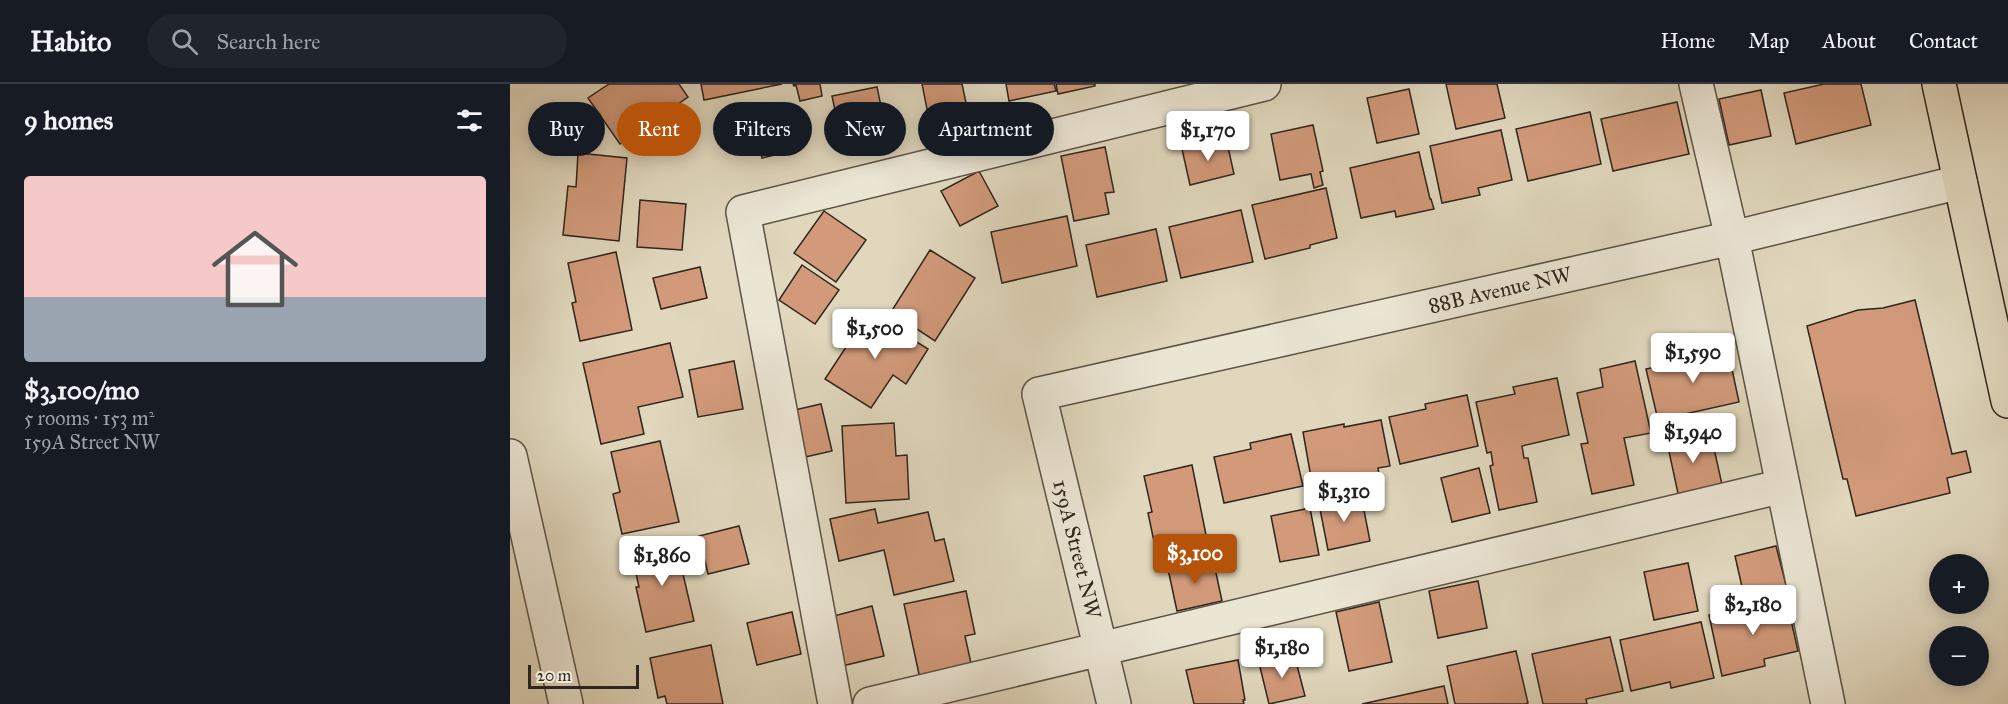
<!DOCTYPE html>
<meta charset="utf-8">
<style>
:root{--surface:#171b24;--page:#20242c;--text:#f1f3f6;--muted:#9ea1a6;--line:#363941;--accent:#b45309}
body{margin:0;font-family:"IM FELL Great Primer",serif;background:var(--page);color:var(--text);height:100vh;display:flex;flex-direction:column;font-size:22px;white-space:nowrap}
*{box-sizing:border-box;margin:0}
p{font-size:20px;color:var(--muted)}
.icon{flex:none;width:33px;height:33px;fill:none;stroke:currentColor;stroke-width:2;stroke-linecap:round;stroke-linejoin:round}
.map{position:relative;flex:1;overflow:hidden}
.drawer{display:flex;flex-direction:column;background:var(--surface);width:510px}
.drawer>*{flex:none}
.hud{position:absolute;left:18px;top:18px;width:570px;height:54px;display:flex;gap:12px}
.buttons{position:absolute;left:1419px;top:470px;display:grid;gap:12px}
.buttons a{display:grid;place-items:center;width:60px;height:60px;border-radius:50%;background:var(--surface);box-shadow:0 3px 15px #0003;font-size:30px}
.scale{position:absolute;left:18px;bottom:15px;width:111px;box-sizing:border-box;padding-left:6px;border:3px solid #2f261d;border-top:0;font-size:16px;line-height:21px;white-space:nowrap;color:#2f261d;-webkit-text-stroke:4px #ebe5d4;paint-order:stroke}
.price{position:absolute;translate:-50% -51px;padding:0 14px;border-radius:6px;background:#fff;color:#222;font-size:20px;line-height:39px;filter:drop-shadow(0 2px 3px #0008)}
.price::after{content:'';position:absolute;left:50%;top:36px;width:18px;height:14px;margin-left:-9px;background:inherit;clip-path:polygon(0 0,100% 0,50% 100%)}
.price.on{background:var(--accent);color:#fff}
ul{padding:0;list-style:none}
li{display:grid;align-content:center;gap:12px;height:318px;padding:0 24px}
li span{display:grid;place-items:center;height:186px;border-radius:6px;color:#555}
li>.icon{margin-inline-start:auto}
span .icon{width:108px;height:108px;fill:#fffc;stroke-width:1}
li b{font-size:26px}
h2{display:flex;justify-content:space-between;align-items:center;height:72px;padding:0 24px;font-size:26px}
.tag{padding:0 21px;border-radius:27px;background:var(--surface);box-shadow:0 3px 15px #0003;font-size:21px;line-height:54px}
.tag.on{background:var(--accent);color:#fff}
header{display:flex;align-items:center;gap:36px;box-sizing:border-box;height:84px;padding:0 30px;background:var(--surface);border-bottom:2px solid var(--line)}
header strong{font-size:28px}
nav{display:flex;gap:33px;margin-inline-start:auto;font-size:21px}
.search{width:420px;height:54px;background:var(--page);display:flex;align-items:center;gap:15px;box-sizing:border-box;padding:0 21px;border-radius:33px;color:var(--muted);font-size:22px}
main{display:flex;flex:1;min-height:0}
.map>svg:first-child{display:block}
</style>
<header>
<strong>Habito</strong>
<div class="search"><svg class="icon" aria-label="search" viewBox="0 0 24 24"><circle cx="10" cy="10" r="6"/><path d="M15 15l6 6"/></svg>Search here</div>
<nav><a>Home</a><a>Map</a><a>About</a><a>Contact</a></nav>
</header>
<main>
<section class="drawer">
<h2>9 homes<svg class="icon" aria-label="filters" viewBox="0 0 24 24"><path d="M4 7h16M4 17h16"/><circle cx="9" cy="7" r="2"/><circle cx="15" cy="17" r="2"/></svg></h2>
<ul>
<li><span style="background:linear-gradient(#f6c9c9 65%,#9aa5b1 0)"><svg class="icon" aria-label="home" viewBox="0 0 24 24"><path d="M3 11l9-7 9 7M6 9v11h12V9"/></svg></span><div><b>$3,100/mo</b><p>5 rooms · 153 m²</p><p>159A Street NW</p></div></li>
</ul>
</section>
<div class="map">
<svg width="1498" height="620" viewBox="0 0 1498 620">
<rect width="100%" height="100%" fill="#e0d7bd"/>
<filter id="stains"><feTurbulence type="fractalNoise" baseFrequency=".00333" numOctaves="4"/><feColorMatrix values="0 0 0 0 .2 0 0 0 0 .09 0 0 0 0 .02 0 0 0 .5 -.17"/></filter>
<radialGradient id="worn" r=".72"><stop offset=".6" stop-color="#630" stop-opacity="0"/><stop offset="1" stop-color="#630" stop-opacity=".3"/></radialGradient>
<!-- building -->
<path fill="#d29a7b" stroke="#2f261d" stroke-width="1.5" d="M 99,0 L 169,0 L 178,13 L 110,60 L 78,14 Z
M 191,0 L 272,0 L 194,16 Z
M 283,0 L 310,0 L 312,12 L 290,17 L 286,1 L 284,2 Z
M 412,0 L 452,0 L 458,28 L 419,35 Z
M 496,0 L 544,0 L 546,7 L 499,17 Z
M 546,0 L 585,0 L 585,2 L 548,10 Z
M 936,0 L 987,0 L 995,34 L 946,45 Z
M 1314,0 L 1351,0 L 1361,41 L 1286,60 L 1274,9 Z
M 367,3 L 376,46 L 331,55 L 322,12 Z
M 899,5 L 909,50 L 867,59 L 857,14 Z
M 1251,6 L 1261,52 L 1219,61 L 1209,15 Z
M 1167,18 L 1179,70 L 1103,87 L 1091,35 Z
M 281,23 L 291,65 L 252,74 L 243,32 Z
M 1080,28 L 1091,80 L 1018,97 L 1006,45 Z
M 803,41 L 813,87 L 810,88 L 813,101 L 804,104 L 801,90 L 770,96 L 761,50 Z
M 991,46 L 1002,96 L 968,104 L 970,111 L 932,119 L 920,62 Z
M 716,54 L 724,90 L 680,101 L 672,65 Z
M 595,63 L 604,108 L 595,109 L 599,130 L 564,137 L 551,72 Z
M 909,68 L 920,115 L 921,115 L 924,125 L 886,133 L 885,127 L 851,134 L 840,84 Z
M 68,69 L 117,74 L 109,157 L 53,151 L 58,102 L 66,103 Z
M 469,87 L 488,122 L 450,142 L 431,107 Z
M 816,104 L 827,154 L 800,161 L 800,164 L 755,175 L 742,121 Z
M 130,116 L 176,120 L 172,166 L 127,163 Z
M 731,126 L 743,178 L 671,194 L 659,143 Z
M 314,127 L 356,156 L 326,198 L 284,169 Z
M 557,132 L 567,182 L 492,199 L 481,148 Z
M 646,145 L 657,197 L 587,213 L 576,161 Z
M 420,166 L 465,194 L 425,257 L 381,228 Z
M 106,168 L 122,246 L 70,257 L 62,219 L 66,218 L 58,179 Z
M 292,181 L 329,206 L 305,240 L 269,216 Z
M 190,183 L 197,214 L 151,225 L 143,194 Z
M 1405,216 L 1442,370 L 1456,367 L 1461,388 L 1437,394 L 1440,409 L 1346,432 L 1337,395 L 1333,395 L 1297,242 L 1348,226 L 1373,224 Z
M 359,228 L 418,265 L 396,300 L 383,291 L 361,324 L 315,295 Z
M 160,259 L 173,313 L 128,323 L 134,350 L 91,360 L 73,279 Z
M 1217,262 L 1229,318 L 1148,336 L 1136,285 L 1174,277 L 1173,271 Z
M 224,277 L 233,325 L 188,333 L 179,286 Z
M 1125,277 L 1141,349 L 1114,354 L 1124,401 L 1082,410 L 1071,360 L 1078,359 L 1067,309 L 1093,303 L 1090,285 Z
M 1047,294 L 1059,351 L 1012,362 L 1014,374 L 1018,374 L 1027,418 L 989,426 L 980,382 L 983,381 L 981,368 L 977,369 L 966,318 L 1005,310 L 1003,303 Z
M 957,311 L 968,362 L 890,380 L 879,333 L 916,325 L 915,320 Z
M 311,320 L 322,367 L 282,376 L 280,327 Z
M 871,336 L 880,382 L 868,384 L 871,404 L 836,411 L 833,393 L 802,399 L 793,348 L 834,340 L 834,343 Z
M 384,339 L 386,372 L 397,371 L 399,415 L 336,419 L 332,342 Z
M 1182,343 L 1187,364 L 1203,360 L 1213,405 L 1169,414 L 1155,349 Z
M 781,350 L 793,402 L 714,419 L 704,373 L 741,365 L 740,359 Z
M 150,357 L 169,438 L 112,450 L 103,410 L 110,408 L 101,368 Z
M 682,381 L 698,461 L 647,472 L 638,429 L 642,428 L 634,392 Z
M 969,384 L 980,429 L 942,438 L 931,394 Z
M 851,411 L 860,457 L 818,466 L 809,420 Z
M 800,424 L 809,471 L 770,478 L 761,432 Z
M 365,425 L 368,439 L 418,428 L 425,457 L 434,455 L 444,497 L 384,511 L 374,466 L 329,477 L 320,435 Z
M 229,442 L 239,480 L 198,490 L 189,452 Z
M 165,456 L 184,537 L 136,548 L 126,503 L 129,503 L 121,466 Z
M 1266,462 L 1277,505 L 1235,516 L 1225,472 Z
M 703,475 L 712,517 L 667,527 L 658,485 Z
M 1178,479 L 1188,527 L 1144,536 L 1134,488 Z
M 968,497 L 977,544 L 928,554 L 919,507 Z
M 456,507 L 465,550 L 455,552 L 462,584 L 410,595 L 394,520 Z
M 1276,514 L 1288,567 L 1254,575 L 1255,582 L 1212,592 L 1199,531 Z
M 869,518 L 882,578 L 839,587 L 826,528 Z
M 362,522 L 374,572 L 332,582 L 320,533 Z
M 282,528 L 291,570 L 247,581 L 237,539 Z
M 1191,538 L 1204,594 L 1161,604 L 1160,598 L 1121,607 L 1110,556 Z
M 1100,553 L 1113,607 L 1076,615 L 1077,620 L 1033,620 L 1022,570 Z
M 201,561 L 213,620 L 157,620 L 155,612 L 148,614 L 140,574 Z
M 1006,567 L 1018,619 L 1015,620 L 945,620 L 937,582 Z
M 784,570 L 795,612 L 759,620 L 749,579 Z
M 728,576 L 735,616 L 733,616 L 734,620 L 684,620 L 676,586 Z
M 934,602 L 938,620 L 852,620 Z"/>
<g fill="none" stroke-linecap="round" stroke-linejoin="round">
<!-- minor casing -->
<g stroke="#5b5245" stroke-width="36">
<path id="minor" d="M 1186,0 L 1222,154 L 1318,620
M 0,372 L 56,620
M 325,620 L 233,128 L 754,0
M 360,620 L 1273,402
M 604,620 L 529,310 L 1222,154 L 1450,98"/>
</g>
<!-- major casing -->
<g stroke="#2f261d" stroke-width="36">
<path id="major" d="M 1429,0 L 1498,317"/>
</g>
<!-- minor -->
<use href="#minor" stroke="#ebe5d4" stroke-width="33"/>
<!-- major -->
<use href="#major" stroke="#e0d7bd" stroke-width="33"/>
</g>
<g text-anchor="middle" stroke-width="6" stroke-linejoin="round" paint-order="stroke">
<!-- street labels -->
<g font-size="21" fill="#2f261d" stroke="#ebe5d4">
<text transform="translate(990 206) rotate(-13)" y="7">88B Avenue NW</text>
<text transform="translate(567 465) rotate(76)" y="7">159A Street NW</text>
</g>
</g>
<rect width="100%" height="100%" filter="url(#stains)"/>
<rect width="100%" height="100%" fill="url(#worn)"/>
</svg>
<div class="buttons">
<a>+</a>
<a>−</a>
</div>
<div class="scale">20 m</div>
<b class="price" style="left:698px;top:78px">$1,170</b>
<b class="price" style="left:365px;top:276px">$1,500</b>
<b class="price" style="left:1183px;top:300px">$1,590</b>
<b class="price" style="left:1183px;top:380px">$1,940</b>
<b class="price" style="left:834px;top:439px">$1,310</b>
<b class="price on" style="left:685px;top:501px">$3,100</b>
<b class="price" style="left:152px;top:503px">$1,860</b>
<b class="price" style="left:1243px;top:552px">$2,180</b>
<b class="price" style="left:772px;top:595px">$1,180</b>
<div class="hud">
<a class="tag">Buy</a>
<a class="tag on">Rent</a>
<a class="tag">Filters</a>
<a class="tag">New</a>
<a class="tag">Apartment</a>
</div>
</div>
</main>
